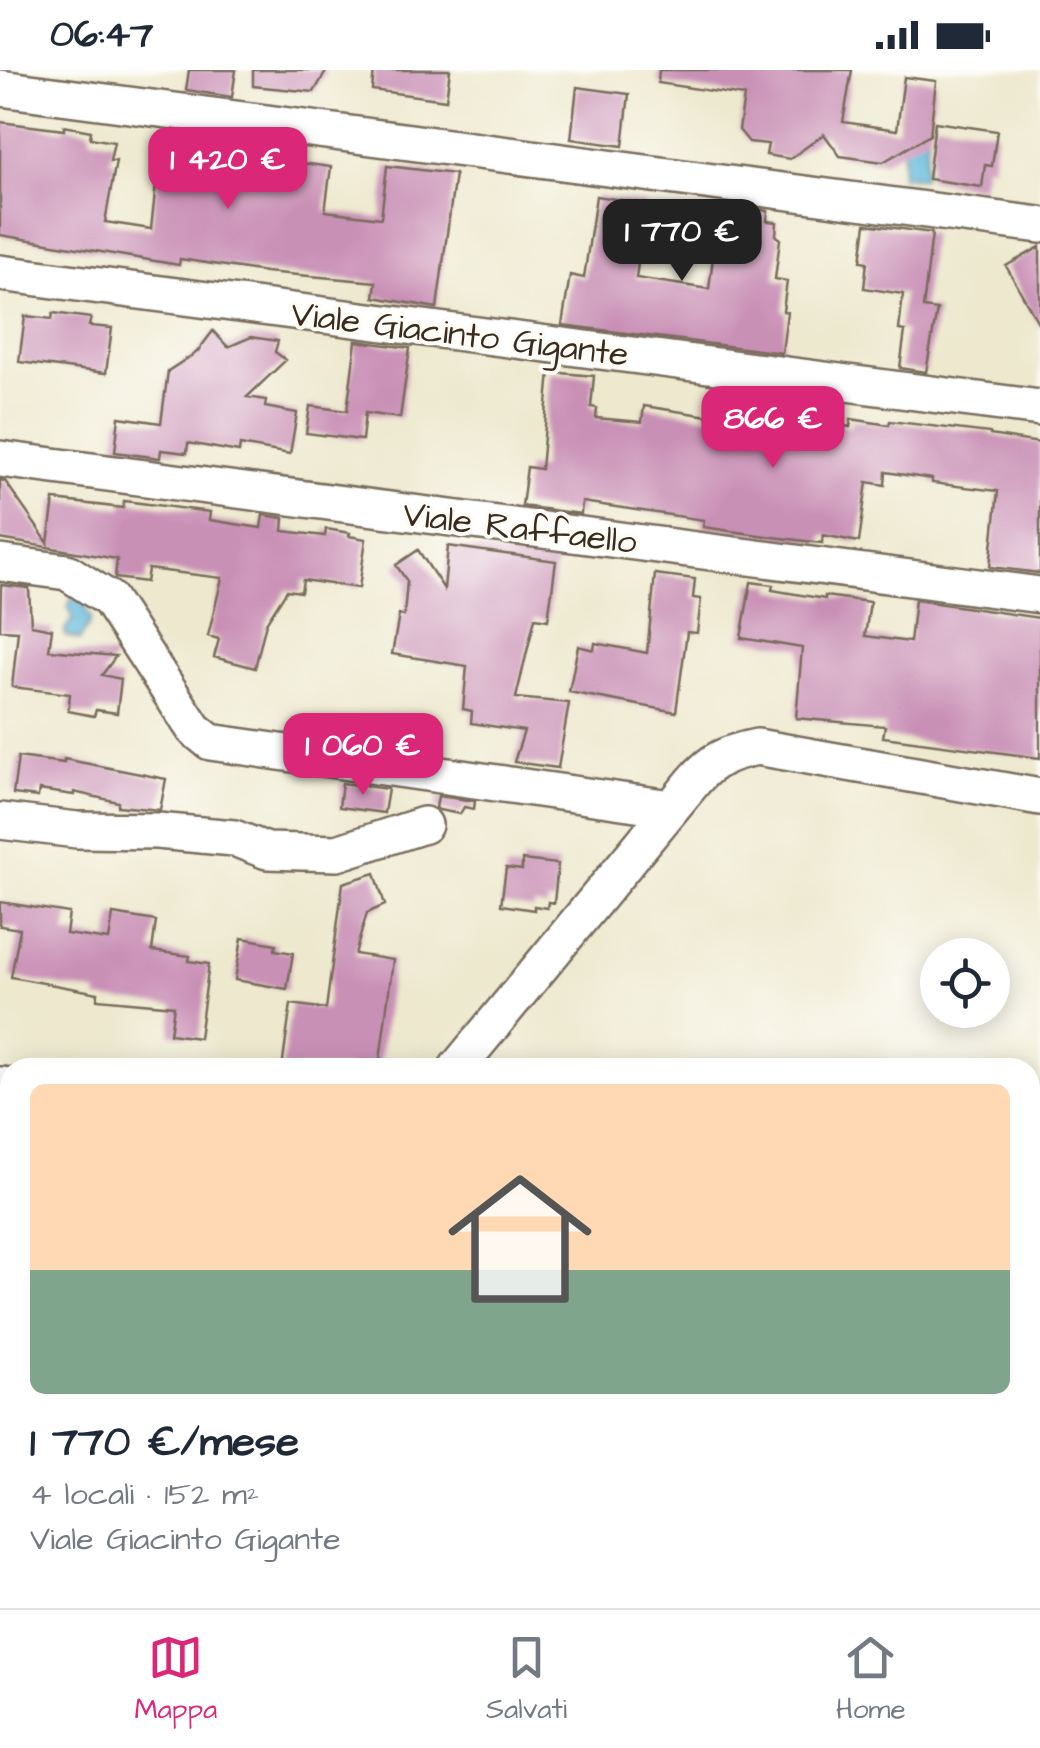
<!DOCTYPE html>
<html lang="it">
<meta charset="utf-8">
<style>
:root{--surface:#fff;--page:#f6f6f7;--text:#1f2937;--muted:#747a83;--line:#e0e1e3;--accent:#db2777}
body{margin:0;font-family:"Architects Daughter",sans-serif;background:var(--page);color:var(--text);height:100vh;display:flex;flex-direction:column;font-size:38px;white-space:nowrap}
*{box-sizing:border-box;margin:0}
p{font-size:32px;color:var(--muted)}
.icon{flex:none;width:55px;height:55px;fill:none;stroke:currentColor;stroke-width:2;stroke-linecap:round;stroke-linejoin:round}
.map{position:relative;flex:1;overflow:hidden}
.details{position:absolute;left:0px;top:988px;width:1040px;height:552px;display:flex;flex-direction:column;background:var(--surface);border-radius:30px 30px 0 0;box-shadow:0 5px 25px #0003}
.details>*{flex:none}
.tools{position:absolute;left:920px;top:868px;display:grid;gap:20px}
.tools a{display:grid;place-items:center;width:90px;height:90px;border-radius:50%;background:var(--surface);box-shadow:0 5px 25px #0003;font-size:50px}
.price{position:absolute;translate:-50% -85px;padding:0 22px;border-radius:20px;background:var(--accent);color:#fff;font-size:32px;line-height:65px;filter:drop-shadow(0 2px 5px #0008)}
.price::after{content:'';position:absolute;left:50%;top:60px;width:30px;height:22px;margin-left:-15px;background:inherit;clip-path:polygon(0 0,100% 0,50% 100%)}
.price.active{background:#222;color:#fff}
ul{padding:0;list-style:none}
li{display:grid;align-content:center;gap:20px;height:530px;padding:0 30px}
li span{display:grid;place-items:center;height:310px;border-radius:15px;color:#555}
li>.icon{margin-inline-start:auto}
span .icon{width:180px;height:180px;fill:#fffc;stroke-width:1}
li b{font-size:42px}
.status{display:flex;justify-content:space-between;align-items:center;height:70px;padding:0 50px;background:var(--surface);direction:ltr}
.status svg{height:28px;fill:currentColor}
.tabs{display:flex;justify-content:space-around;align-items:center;height:140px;border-top:2px solid var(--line);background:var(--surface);font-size:28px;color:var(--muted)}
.tabs a{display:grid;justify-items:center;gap:5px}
.tabs .active{color:var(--accent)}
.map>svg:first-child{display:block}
</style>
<div class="status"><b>06:47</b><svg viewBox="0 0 49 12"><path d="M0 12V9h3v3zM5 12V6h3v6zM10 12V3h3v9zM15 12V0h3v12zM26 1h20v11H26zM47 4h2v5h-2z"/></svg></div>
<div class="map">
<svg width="1040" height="1538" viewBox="0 0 1040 1538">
<rect width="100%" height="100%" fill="#fdfcf7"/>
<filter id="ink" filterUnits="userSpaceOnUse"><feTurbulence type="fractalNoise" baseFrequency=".01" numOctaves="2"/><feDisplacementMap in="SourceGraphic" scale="20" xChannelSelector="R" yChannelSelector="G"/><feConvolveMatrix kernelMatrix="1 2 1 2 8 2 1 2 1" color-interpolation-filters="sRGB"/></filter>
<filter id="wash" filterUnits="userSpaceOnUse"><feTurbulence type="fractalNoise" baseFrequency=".0048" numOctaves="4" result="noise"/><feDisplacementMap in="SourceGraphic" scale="40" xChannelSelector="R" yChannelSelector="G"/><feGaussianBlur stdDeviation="2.25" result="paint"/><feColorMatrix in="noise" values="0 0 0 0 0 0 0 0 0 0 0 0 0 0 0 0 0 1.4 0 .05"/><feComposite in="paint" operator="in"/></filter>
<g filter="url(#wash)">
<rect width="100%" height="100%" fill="#ede8ce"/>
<!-- forest -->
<path fill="#66ac72" stroke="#506b48" stroke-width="2.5" d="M 0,1441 L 10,1443 L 10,1504 L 0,1517 Z"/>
<!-- water -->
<path fill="#5cb6da" stroke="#4c707c" stroke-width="2.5" d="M 905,63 L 928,66 L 923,108 L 901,106 Z
M 72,528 L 83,529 L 87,533 L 86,542 L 90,546 L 90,553 L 80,570 L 66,566 L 65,560 L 73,549 L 68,537 Z"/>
<g id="blocks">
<!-- building -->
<path fill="#c990b6" d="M 189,0 L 236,0 L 232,27 L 186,20 Z
M 253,0 L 327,0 L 314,22 L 253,16 Z
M 374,0 L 450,0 L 446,30 L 372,20 Z
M 659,0 L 852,0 L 843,52 L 897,60 L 904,7 L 936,11 L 930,65 L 883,92 L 840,86 L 824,64 L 790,89 L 766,85 L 768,74 L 749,72 L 739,60 L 744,26 L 658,13 Z
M 577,17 L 629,24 L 623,76 L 571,69 Z
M 0,52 L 64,60 L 64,56 L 91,61 L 90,68 L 114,72 L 110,91 L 116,91 L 105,152 L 151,159 L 158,96 L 169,98 L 173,66 L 230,72 L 228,83 L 331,97 L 325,141 L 381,148 L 387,96 L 455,104 L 437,238 L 374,227 L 376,212 L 265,202 L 180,189 L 179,195 L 0,165 Z
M 935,52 L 997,61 L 992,96 L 985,95 L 982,117 L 928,109 Z
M 596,126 L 646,134 L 636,208 L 709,219 L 719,140 L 740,143 L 741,137 L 768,141 L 767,151 L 777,152 L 776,165 L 780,169 L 775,209 L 787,211 L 783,241 L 787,242 L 782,283 L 562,255 L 570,205 L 584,208 Z
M 866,154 L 932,163 L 923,238 L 937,240 L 926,302 L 900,298 L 905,261 L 899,260 L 903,224 L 864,218 L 867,192 L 861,191 Z
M 1040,177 L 1040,256 L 1006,196 Z
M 53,243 L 91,248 L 89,256 L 112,258 L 106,303 L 19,292 L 25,246 L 52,249 Z
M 213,261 L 228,277 L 251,267 L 278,271 L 275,282 L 286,290 L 247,327 L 266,330 L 265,337 L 297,343 L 290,384 L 240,375 L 239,382 L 188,373 L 187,383 L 161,380 L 160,388 L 115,382 L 119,347 L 161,353 L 168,301 L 197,282 Z
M 356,271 L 410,278 L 400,348 L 365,343 L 362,370 L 306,363 L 310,336 L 347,341 Z
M 550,302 L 594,306 L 591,337 L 597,338 L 596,348 L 642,352 L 644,336 L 784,358 L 786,345 L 850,357 L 851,349 L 889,355 L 890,351 L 990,363 L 990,365 L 1040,373 L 1040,503 L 990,497 L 998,421 L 932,413 L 932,409 L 886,402 L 885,415 L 867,412 L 859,472 L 823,465 L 822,473 L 773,467 L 703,457 L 704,450 L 582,432 L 581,444 L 522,436 L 527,397 L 541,399 Z
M 0,410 L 5,411 L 48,473 L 54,430 L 123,438 L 124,431 L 164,436 L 210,442 L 209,450 L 261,458 L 263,445 L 284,448 L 283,461 L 325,466 L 326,459 L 350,463 L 349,466 L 366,469 L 359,518 L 303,510 L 301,522 L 287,520 L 266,553 L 255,598 L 214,587 L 219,569 L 208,566 L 222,508 L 148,499 L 146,512 L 115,508 L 117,489 L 0,469 Z
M 448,476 L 556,491 L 548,550 L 535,548 L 516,628 L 569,633 L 558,698 L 514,692 L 524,661 L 471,653 L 472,641 L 463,639 L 467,596 L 392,584 L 399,545 L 404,546 L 407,511 L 396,495 L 418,480 L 444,519 Z
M 655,504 L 695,509 L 693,528 L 701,529 L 697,563 L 687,562 L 676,642 L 569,622 L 578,576 L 594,580 L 595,573 L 647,583 Z
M 751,512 L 773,515 L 772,520 L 825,529 L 825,526 L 870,532 L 865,566 L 910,572 L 915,530 L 1040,548 L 1040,688 L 883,667 L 885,656 L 796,648 L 802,578 L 741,568 Z
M 1,515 L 29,518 L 31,555 L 52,559 L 49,580 L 116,586 L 102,605 L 121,609 L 117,643 L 96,640 L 94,646 L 68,641 L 70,624 L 12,617 L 18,561 L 0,560 Z
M 18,687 L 64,693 L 64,689 L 166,709 L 160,740 L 118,736 L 118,732 L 74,722 L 74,725 L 39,720 L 38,727 L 13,724 Z
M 342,713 L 388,719 L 384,743 L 339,737 Z
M 438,726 L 475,731 L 474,739 L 464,737 L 460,744 L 439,740 L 436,738 Z
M 522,790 L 558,794 L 554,833 L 548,832 L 547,838 L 534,836 L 534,840 L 501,835 L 506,798 L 522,800 Z
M 375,803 L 385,835 L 367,843 L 355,884 L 393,890 L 379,998 L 282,998 L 291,934 L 326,939 L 343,813 Z
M 0,832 L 69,843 L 66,864 L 109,870 L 113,844 L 156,851 L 152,881 L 190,886 L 189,891 L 209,894 L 199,968 L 170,964 L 174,936 L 97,929 L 98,923 L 11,907 L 20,859 L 0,856 Z
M 242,868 L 276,874 L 275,880 L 293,883 L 287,919 L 235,910 Z"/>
</g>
</g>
<g filter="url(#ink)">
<use href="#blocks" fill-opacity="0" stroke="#796c5c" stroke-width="2.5"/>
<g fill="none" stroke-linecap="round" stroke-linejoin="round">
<!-- minor casing -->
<g stroke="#796c5c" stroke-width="40">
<path id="minor" d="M 0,18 L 1040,155
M 0,203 L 1040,338
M 0,389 L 1040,525
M 0,493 L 67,502 L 109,529 L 194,659 L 210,672 L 671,738
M 0,751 L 77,760 L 157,761 L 234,768 L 267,781 L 337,783 L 424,755
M 457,998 L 693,712 C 712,689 728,683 757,677 L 1040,727
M 0,1015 L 10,1016
M 0,1426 L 10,1428
M 734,1530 L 752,1538
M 14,1538 L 20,1530"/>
</g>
<!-- minor -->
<use href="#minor" stroke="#fff" stroke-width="35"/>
</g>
</g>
<g text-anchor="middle" stroke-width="8" stroke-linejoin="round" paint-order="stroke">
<!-- street labels -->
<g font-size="35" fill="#3b2a1e" stroke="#fdfcf7">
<text transform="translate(460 263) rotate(7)" y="12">Viale Giacinto Gigante</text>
<text transform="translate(520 457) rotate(7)" y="12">Viale Raffaello</text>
</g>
</g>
</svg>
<div class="tools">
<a><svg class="icon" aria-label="locate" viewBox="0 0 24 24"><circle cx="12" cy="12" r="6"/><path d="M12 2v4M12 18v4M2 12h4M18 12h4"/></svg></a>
</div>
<b class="price" style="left:228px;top:142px">1 420 €</b>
<b class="price active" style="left:682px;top:214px">1 770 €</b>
<b class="price" style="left:773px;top:401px">866 €</b>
<b class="price" style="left:363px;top:728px">1 060 €</b>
<section class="details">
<ul>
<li><span style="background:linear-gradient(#ffd9b3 60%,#7fa58c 0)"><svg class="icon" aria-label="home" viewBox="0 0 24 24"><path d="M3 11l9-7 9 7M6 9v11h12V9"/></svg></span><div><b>1 770 €/mese</b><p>4 locali · 152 m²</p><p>Viale Giacinto Gigante</p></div></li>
</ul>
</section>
</div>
<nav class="tabs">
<a class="active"><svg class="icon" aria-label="map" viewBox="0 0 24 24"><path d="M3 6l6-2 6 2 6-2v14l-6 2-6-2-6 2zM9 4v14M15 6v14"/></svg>Mappa</a>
<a><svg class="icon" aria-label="saved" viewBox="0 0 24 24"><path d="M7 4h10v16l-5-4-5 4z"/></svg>Salvati</a>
<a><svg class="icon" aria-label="home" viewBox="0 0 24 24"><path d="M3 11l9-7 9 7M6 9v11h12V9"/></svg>Home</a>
</nav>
